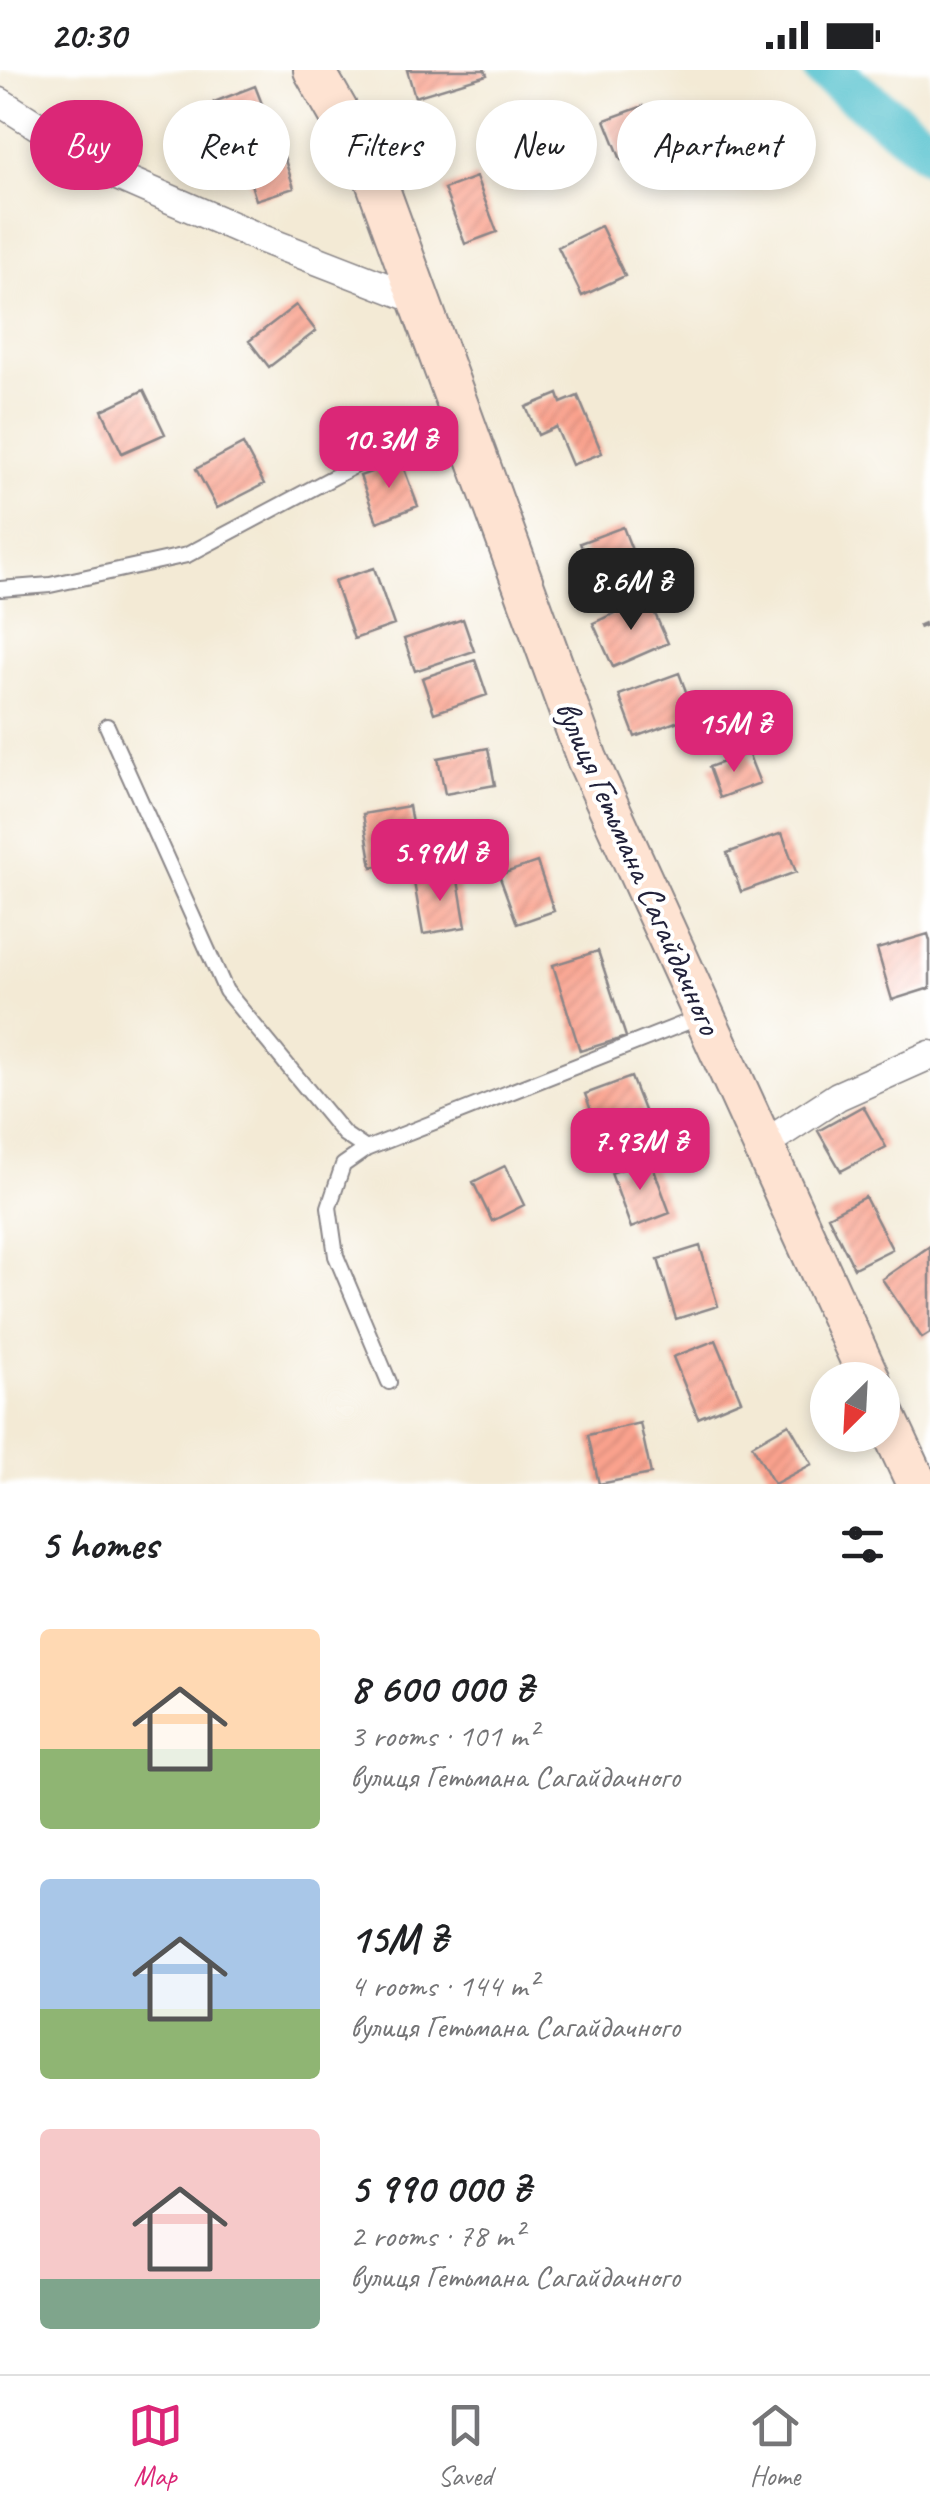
<!DOCTYPE html>
<meta charset="utf-8">
<style>
:root{--surface:#fff;--page:#f6f6f6;--text:#202124;--muted:#757577;--line:#e0e0e0;--accent:#db2777}
body{margin:0;font-family:Caveat,sans-serif;background:var(--page);color:var(--text);height:100vh;display:flex;flex-direction:column;font-size:38px;white-space:nowrap}
*{box-sizing:border-box;margin:0}
p{font-size:32px;color:var(--muted)}
.icon{flex:none;width:55px;height:55px;fill:none;stroke:currentColor;stroke-width:2;stroke-linecap:round;stroke-linejoin:round}
.map{position:relative;height:1414px;overflow:hidden}
.panel{display:flex;flex-direction:column;background:var(--surface);flex:1}
.panel>*{flex:none}
.guide{position:absolute;left:30px;top:30px;width:870px;height:90px;display:flex;gap:20px}
.needle{width:65px;rotate:204deg}
.buttons{position:absolute;left:810px;top:1292px;display:grid;gap:20px}
.buttons a{display:grid;place-items:center;width:90px;height:90px;border-radius:50%;background:var(--surface);box-shadow:0 5px 15px #0003;font-size:50px}
.price{position:absolute;translate:-50% -85px;padding:0 22px;border-radius:20px;background:var(--accent);color:#fff;font-size:32px;line-height:65px;filter:drop-shadow(0 2px 5px #0008)}
.price::after{content:'';position:absolute;left:50%;top:60px;width:30px;height:22px;margin-left:-15px;background:inherit;clip-path:polygon(0 0,100% 0,50% 100%)}
.price.selected{background:#222;color:#fff}
ul{padding:0;list-style:none}
li{display:flex;align-items:center;gap:30px;height:250px;padding:0 40px}
li span{display:grid;place-items:center;flex:none;width:280px;height:200px;border-radius:10px;color:#555}
li>.icon{margin-inline-start:auto}
span .icon{width:120px;height:120px;fill:#fffc;stroke-width:1}
li b{font-size:42px}
h2{display:flex;justify-content:space-between;align-items:center;height:120px;padding:0 40px;font-size:42px}
.chip{padding:0 35px;border-radius:45px;background:var(--surface);box-shadow:0 5px 15px #0003;font-size:35px;line-height:90px}
.chip.selected{background:var(--accent);color:#fff}
.status{display:flex;justify-content:space-between;align-items:center;height:70px;padding:0 50px;background:var(--surface);direction:ltr}
.status svg{height:28px;fill:currentColor}
.tab-bar{display:flex;justify-content:space-around;align-items:center;height:140px;border-top:2px solid var(--line);background:var(--surface);font-size:28px;color:var(--muted)}
.tab-bar a{display:grid;justify-items:center;gap:5px}
.tab-bar .selected{color:var(--accent)}
.map>svg:first-child{display:block}
</style>
<div class="status"><b>20:30</b><svg viewBox="0 0 49 12"><path d="M0 12V9h3v3zM5 12V6h3v6zM10 12V3h3v9zM15 12V0h3v12zM26 1h20v11H26zM47 4h2v5h-2z"/></svg></div>
<div class="map">
<svg width="930" height="1414" viewBox="0 0 930 1414">
<defs>
<pattern id="building-hatch" width="6" height="6" patternUnits="userSpaceOnUse" patternTransform="scale(2.5)"><rect width="6" height="6" fill="#faa28d"/><path d="M-1 1l2-2M0 6l6-6M5 7l2-2" fill="none" stroke="#d68b7b"/></pattern>
</defs>
<rect width="100%" height="100%" fill="#fff"/>
<filter id="ink" filterUnits="userSpaceOnUse"><feTurbulence type="fractalNoise" baseFrequency=".01" numOctaves="2"/><feDisplacementMap in="SourceGraphic" scale="20" xChannelSelector="R" yChannelSelector="G"/><feConvolveMatrix kernelMatrix="1 2 1 2 8 2 1 2 1" color-interpolation-filters="sRGB"/></filter>
<filter id="wash" filterUnits="userSpaceOnUse"><feTurbulence type="fractalNoise" baseFrequency=".0048" numOctaves="4" result="noise"/><feDisplacementMap in="SourceGraphic" scale="40" xChannelSelector="R" yChannelSelector="G"/><feGaussianBlur stdDeviation="2.25" result="paint"/><feColorMatrix in="noise" values="0 0 0 0 0 0 0 0 0 0 0 0 0 0 0 0 0 1.4 0 .05"/><feComposite in="paint" operator="in"/></filter>
<g filter="url(#wash)">
<rect width="100%" height="100%" fill="#f3ead5"/>
<g fill="none" stroke-linecap="round" stroke-linejoin="round">
<!-- river -->
<path stroke="#56c2cf" stroke-width="45" d="M 826,0 L 930,81"/>
</g>
<g id="blocks">
<!-- building -->
<path fill="url(#building-hatch)" d="M 407,0 L 485,0 L 487,5 L 415,27 Z
M 255,16 L 271,57 L 230,73 L 214,32 Z
M 643,36 L 659,75 L 621,90 L 605,50 Z
M 280,74 L 294,118 L 256,130 L 242,86 Z
M 476,107 L 497,162 L 465,174 L 444,119 Z
M 601,156 L 625,206 L 582,226 L 558,177 Z
M 296,235 L 316,261 L 269,297 L 249,271 Z
M 144,320 L 165,364 L 122,383 L 102,340 Z
M 558,324 L 561,333 L 578,326 L 602,383 L 572,395 L 556,357 L 538,365 L 526,337 Z
M 243,374 L 264,414 L 217,438 L 196,399 Z
M 401,391 L 418,436 L 377,452 L 360,406 Z
M 623,457 L 637,493 L 594,509 L 580,473 Z
M 374,498 L 394,555 L 354,569 L 334,511 Z
M 648,528 L 668,573 L 613,597 L 593,553 Z
M 463,549 L 474,581 L 415,601 L 404,569 Z
M 475,590 L 487,625 L 434,643 L 422,608 Z
M 679,603 L 695,645 L 635,667 L 619,625 Z
M 488,678 L 495,715 L 445,724 L 438,688 Z
M 748,683 L 760,713 L 720,728 L 709,697 Z
M 409,736 L 418,789 L 372,797 L 363,744 Z
M 782,763 L 796,802 L 741,822 L 727,783 Z
M 537,792 L 554,841 L 517,854 L 499,805 Z
M 457,804 L 466,857 L 423,864 L 414,812 Z
M 928,864 L 930,871 L 930,918 L 892,930 L 877,879 Z
M 598,881 L 626,967 L 580,981 L 553,895 Z
M 631,1007 L 645,1043 L 598,1060 L 585,1024 Z
M 863,1036 L 886,1077 L 841,1101 L 818,1061 Z
M 650,1089 L 670,1143 L 631,1158 L 611,1103 Z
M 505,1096 L 524,1135 L 492,1151 L 473,1112 Z
M 865,1127 L 892,1179 L 854,1198 L 828,1146 Z
M 700,1176 L 718,1236 L 676,1249 L 658,1189 Z
M 930,1176 L 930,1263 L 922,1268 L 882,1209 Z
M 716,1270 L 741,1330 L 698,1348 L 673,1287 Z
M 640,1353 L 651,1404 L 599,1414 L 588,1365 Z
M 789,1354 L 812,1394 L 774,1414 L 752,1375 Z"/>
</g>
</g>
<g filter="url(#ink)">
<use href="#blocks" fill-opacity="0" stroke="#8a8688" stroke-width="2.5"/>
<g fill="none" stroke-linecap="round" stroke-linejoin="round">
<!-- lane casing -->
<g stroke="#8a8688" stroke-width="18">
<path id="lane" d="M 0,519 L 50,515 L 187,485 L 454,343
M 107,656 L 226,921 L 344,1064 L 366,1079 L 703,946
M 366,1079 L 343,1095 L 329,1137 L 336,1186 L 389,1312"/>
</g>
<!-- street casing -->
<g stroke="#8a8688" stroke-width="31">
<path id="street" d="M 0,32 L 115,105 L 262,169 L 419,230
M 763,1075 L 838,1026 L 930,985"/>
</g>
<!-- secondary casing -->
<g stroke="#8a8688" stroke-width="44">
<path id="secondary" d="M 314,0 L 373,103 L 587,689 L 870,1310
M 882,1339 L 917,1414"/>
</g>
<!-- path -->
<path stroke="#8a8688" stroke-width="5" stroke-dasharray="8 8" stroke-linecap="butt" d="M 918,557 L 930,552"/>
<!-- lane -->
<use href="#lane" stroke="#fff" stroke-width="14"/>
<!-- street -->
<use href="#street" stroke="#fff" stroke-width="28"/>
<!-- secondary -->
<use href="#secondary" stroke="#fee3d2" stroke-width="40"/>
</g>
</g>
<g text-anchor="middle" stroke-width="8" stroke-linejoin="round" paint-order="stroke">
<!-- street labels -->
<g font-size="35" fill="#22223b" stroke="#fff">
<text transform="translate(639 797) rotate(66)" y="12">вулиця Гетьмана Сагайдачного</text>
</g>
</g>
</svg>
<div class="buttons">
<a><svg class="needle" viewBox="-14 -14 28 28"><path d="M0-13l5 13h-10z" fill="#e53935"/><path d="M0 13l5-13h-10z" fill="#757577"/></svg></a>
</div>
<b class="price" style="left:389px;top:421px">10.3M ₴</b>
<b class="price selected" style="left:631px;top:563px">8.6M ₴</b>
<b class="price" style="left:734px;top:705px">15M ₴</b>
<b class="price" style="left:440px;top:834px">5.99M ₴</b>
<b class="price" style="left:640px;top:1123px">7.93M ₴</b>
<div class="guide">
<a class="chip selected">Buy</a>
<a class="chip">Rent</a>
<a class="chip">Filters</a>
<a class="chip">New</a>
<a class="chip">Apartment</a>
</div>
</div>
<section class="panel">
<h2>5 homes<svg class="icon" aria-label="filters" viewBox="0 0 24 24"><path d="M4 7h16M4 17h16"/><circle cx="9" cy="7" r="2"/><circle cx="15" cy="17" r="2"/></svg></h2>
<ul>
<li><span style="background:linear-gradient(#ffd9b3 60%,#8fb573 0)"><svg class="icon" aria-label="home" viewBox="0 0 24 24"><path d="M3 11l9-7 9 7M6 9v11h12V9"/></svg></span><div><b>8 600 000 ₴</b><p>3 rooms · 101 m²</p><p>вулиця Гетьмана Сагайдачного</p></div></li>
<li><span style="background:linear-gradient(#a9c7e8 65%,#8fb573 0)"><svg class="icon" aria-label="home" viewBox="0 0 24 24"><path d="M3 11l9-7 9 7M6 9v11h12V9"/></svg></span><div><b>15M ₴</b><p>4 rooms · 144 m²</p><p>вулиця Гетьмана Сагайдачного</p></div></li>
<li><span style="background:linear-gradient(#f6c9c9 75%,#7fa58c 0)"><svg class="icon" aria-label="home" viewBox="0 0 24 24"><path d="M3 11l9-7 9 7M6 9v11h12V9"/></svg></span><div><b>5 990 000 ₴</b><p>2 rooms · 78 m²</p><p>вулиця Гетьмана Сагайдачного</p></div></li>
</ul>
</section>
<nav class="tab-bar">
<a class="selected"><svg class="icon" aria-label="map" viewBox="0 0 24 24"><path d="M3 6l6-2 6 2 6-2v14l-6 2-6-2-6 2zM9 4v14M15 6v14"/></svg>Map</a>
<a><svg class="icon" aria-label="saved" viewBox="0 0 24 24"><path d="M7 4h10v16l-5-4-5 4z"/></svg>Saved</a>
<a><svg class="icon" aria-label="home" viewBox="0 0 24 24"><path d="M3 11l9-7 9 7M6 9v11h12V9"/></svg>Home</a>
</nav>
